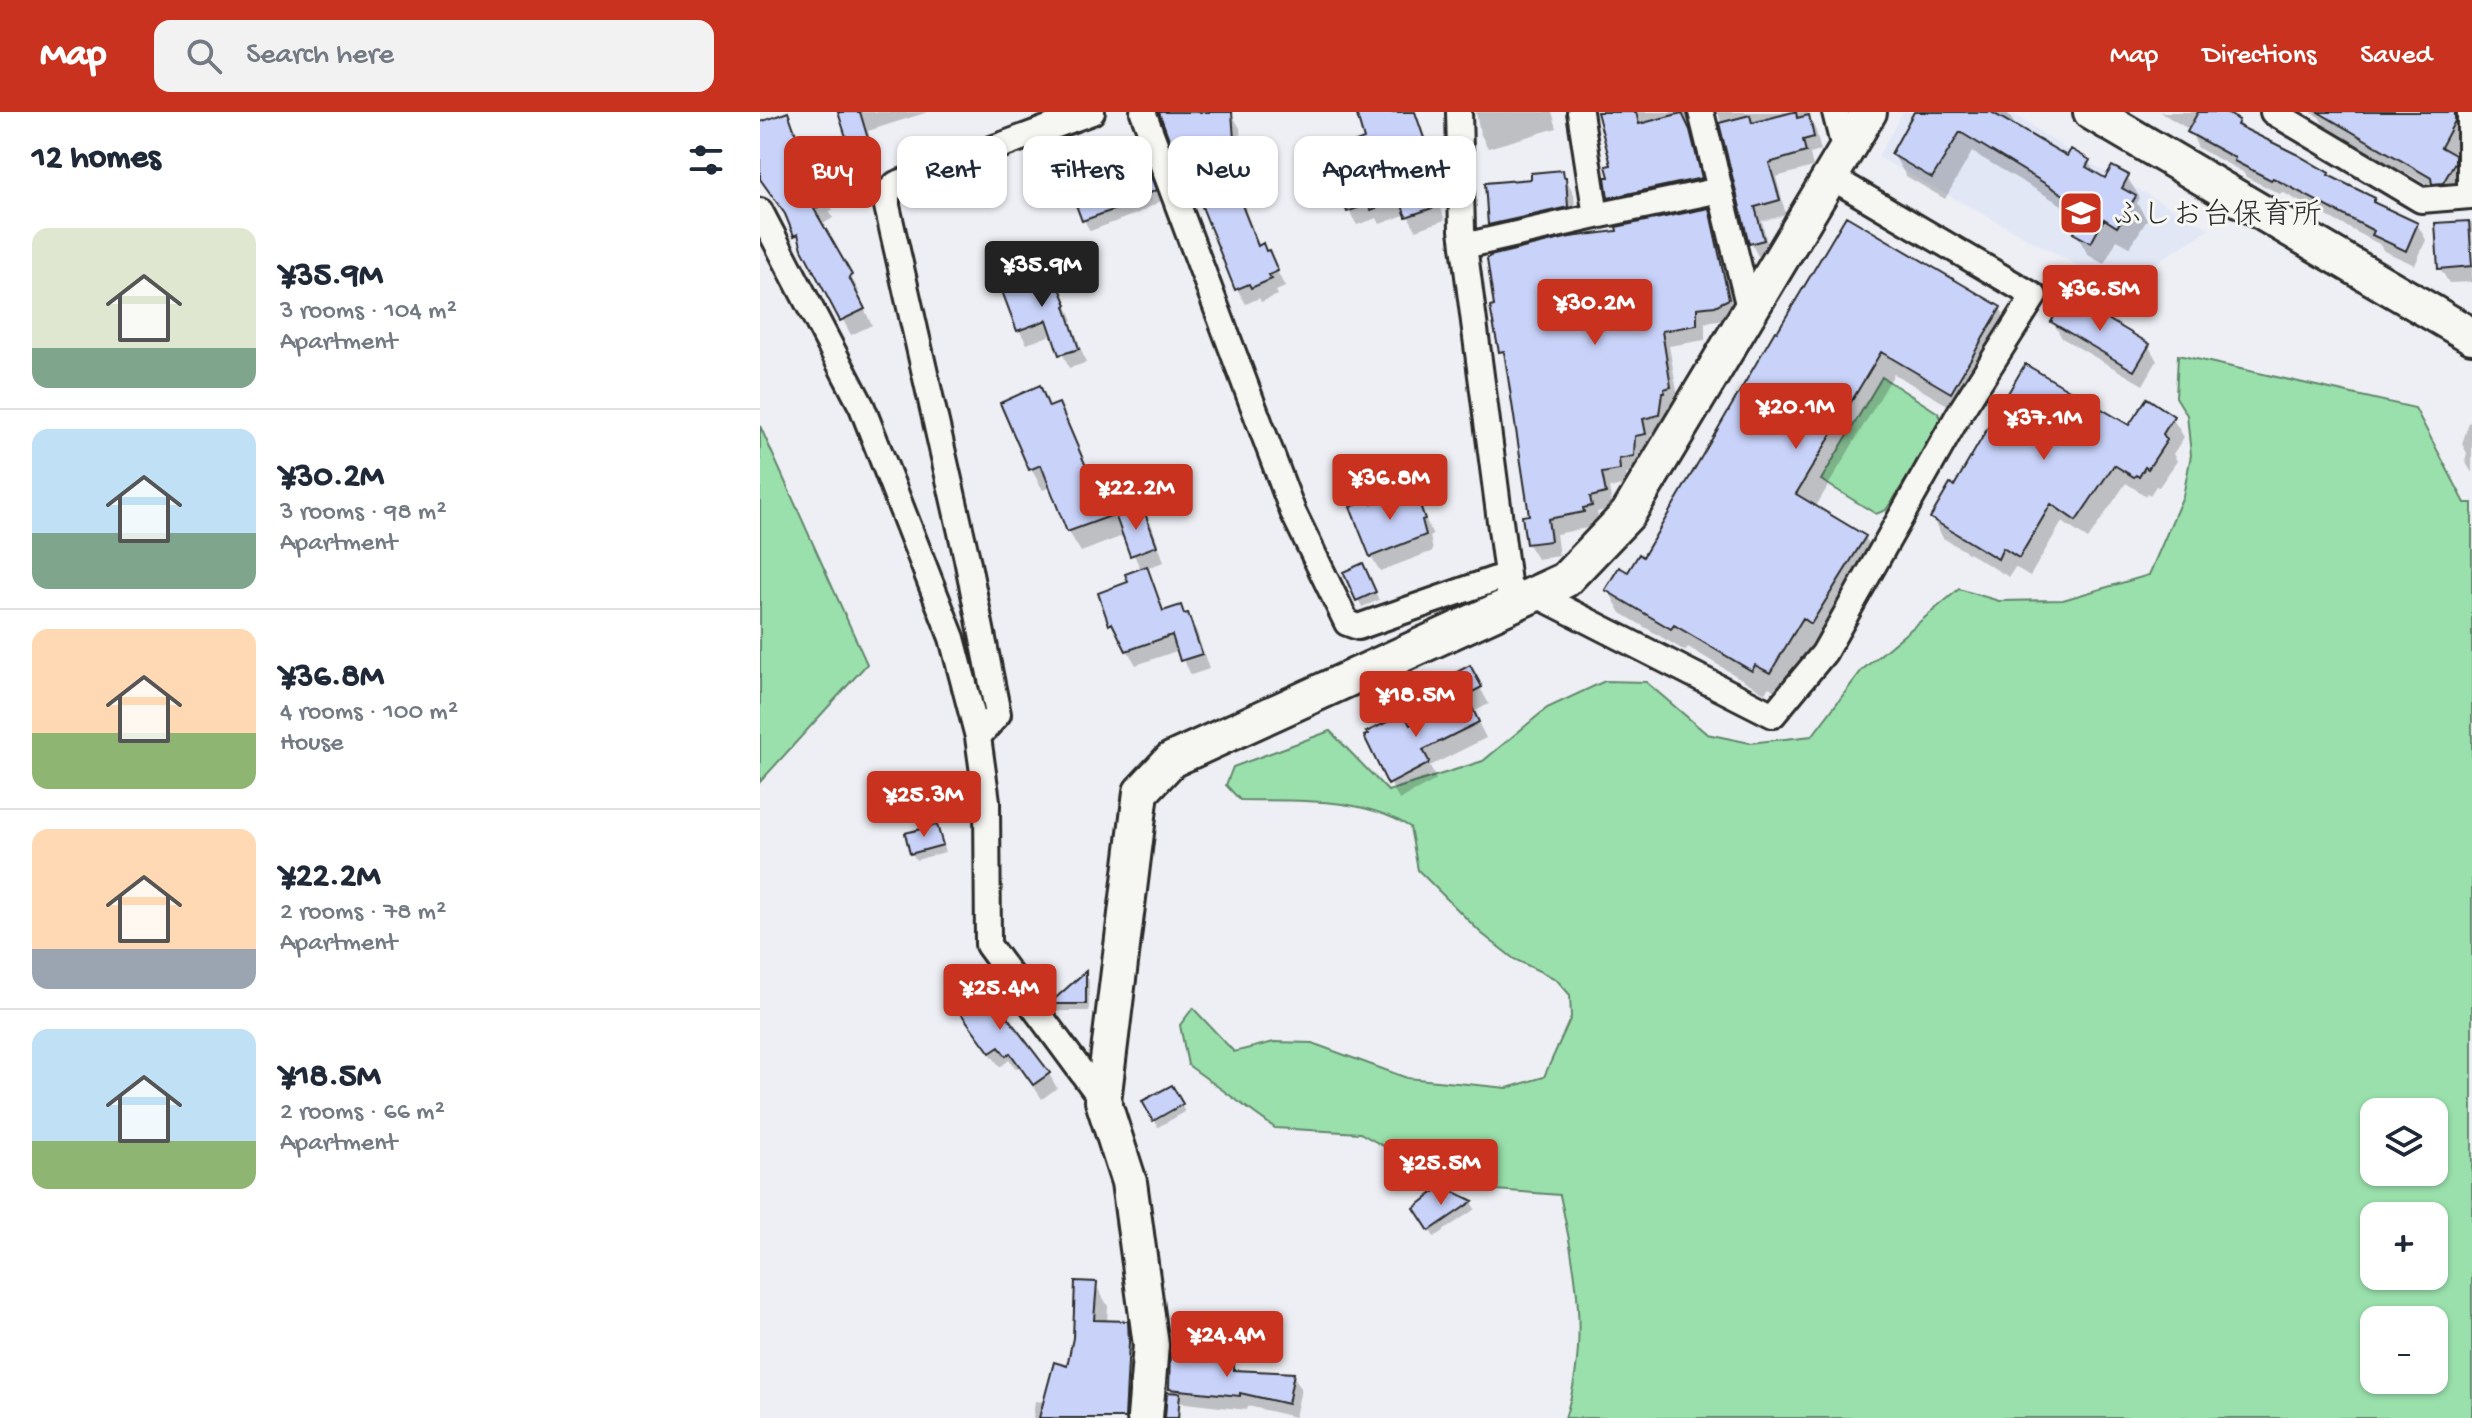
<!DOCTYPE html>
<meta charset="utf-8">
<style>
:root{--surface:#fff;--page:#f2f2f3;--text:#1f2937;--muted:#747a83;--line:#e0e1e3;--accent:#c8321e}
body{margin:0;font-family:"Gochi Hand","Klee One",sans-serif;background:var(--page);color:var(--text);height:100vh;display:flex;flex-direction:column;font-size:30px;white-space:nowrap}
*{box-sizing:border-box;margin:0}
p{font-size:26px;color:var(--muted)}
.icon{flex:none;width:44px;height:44px;fill:none;stroke:currentColor;stroke-width:2;stroke-linecap:round;stroke-linejoin:round}
.map{position:relative;flex:1;overflow:hidden}
.sheet{display:flex;flex-direction:column;background:var(--surface);width:760px}
.sheet>*{flex:none}
.top-card{position:absolute;left:24px;top:24px;width:760px;height:72px;display:flex;gap:16px}
.fabs{position:absolute;left:1600px;top:986px;display:grid;gap:16px}
.fabs a{display:grid;place-items:center;width:88px;height:88px;border-radius:16px;background:var(--surface);box-shadow:0 2px 6px #0004;font-size:40px}
.price{position:absolute;translate:-50% -68px;padding:0 18px;border-radius:8px;background:var(--accent);color:#fff;font-size:26px;line-height:52px;filter:drop-shadow(0 2px 4px #0008)}
.price::after{content:'';position:absolute;left:50%;top:48px;width:24px;height:18px;margin-left:-12px;background:inherit;clip-path:polygon(0 0,100% 0,50% 100%)}
.price.current{background:#222;color:#fff}
ul{padding:0;list-style:none}
li{display:flex;align-items:center;gap:24px;height:200px;padding:0 32px}
li+li{border-top:2px solid var(--line)}
li span{display:grid;place-items:center;flex:none;width:224px;height:160px;border-radius:16px;color:#555}
li>.icon{margin-inline-start:auto}
span .icon{width:96px;height:96px;fill:#fffc;stroke-width:1}
li b{font-size:34px}
h2{display:flex;justify-content:space-between;align-items:center;height:96px;padding:0 32px;font-size:34px}
.pill{padding:0 28px;border-radius:16px;background:var(--surface);box-shadow:0 2px 6px #0004;font-size:28px;line-height:72px}
.pill.current{background:var(--accent);color:#fff}
header{display:flex;align-items:center;gap:48px;box-sizing:border-box;height:112px;padding:0 40px;background:var(--accent);color:#fff}
header strong{font-size:38px}
nav{display:flex;gap:44px;margin-inline-start:auto;font-size:28px}
.search{width:560px;height:72px;background:var(--page);display:flex;align-items:center;gap:20px;box-sizing:border-box;padding:0 28px;border-radius:16px;color:var(--muted);font-size:30px}
main{display:flex;flex:1;min-height:0}
.map>svg:first-child{display:block}
</style>
<header>
<strong>Map</strong>
<div class="search"><svg class="icon" aria-label="search" viewBox="0 0 24 24"><circle cx="10" cy="10" r="6"/><path d="M15 15l6 6"/></svg>Search here</div>
<nav><a>Map</a><a>Directions</a><a>Saved</a></nav>
</header>
<main>
<section class="sheet">
<h2>12 homes<svg class="icon" aria-label="filters" viewBox="0 0 24 24"><path d="M4 7h16M4 17h16"/><circle cx="9" cy="7" r="2"/><circle cx="15" cy="17" r="2"/></svg></h2>
<ul>
<li><span style="background:linear-gradient(#dfe7d0 75%,#7fa58c 0)"><svg class="icon" aria-label="home" viewBox="0 0 24 24"><path d="M3 11l9-7 9 7M6 9v11h12V9"/></svg></span><div><b>¥35.9M</b><p>3 rooms · 104 m²</p><p>Apartment</p></div></li>
<li><span style="background:linear-gradient(#bfe0f5 65%,#7fa58c 0)"><svg class="icon" aria-label="home" viewBox="0 0 24 24"><path d="M3 11l9-7 9 7M6 9v11h12V9"/></svg></span><div><b>¥30.2M</b><p>3 rooms · 98 m²</p><p>Apartment</p></div></li>
<li><span style="background:linear-gradient(#ffd9b3 65%,#8fb573 0)"><svg class="icon" aria-label="home" viewBox="0 0 24 24"><path d="M3 11l9-7 9 7M6 9v11h12V9"/></svg></span><div><b>¥36.8M</b><p>4 rooms · 100 m²</p><p>House</p></div></li>
<li><span style="background:linear-gradient(#ffd9b3 75%,#9aa5b1 0)"><svg class="icon" aria-label="home" viewBox="0 0 24 24"><path d="M3 11l9-7 9 7M6 9v11h12V9"/></svg></span><div><b>¥22.2M</b><p>2 rooms · 78 m²</p><p>Apartment</p></div></li>
<li><span style="background:linear-gradient(#bfe0f5 70%,#8fb573 0)"><svg class="icon" aria-label="home" viewBox="0 0 24 24"><path d="M3 11l9-7 9 7M6 9v11h12V9"/></svg></span><div><b>¥18.5M</b><p>2 rooms · 66 m²</p><p>Apartment</p></div></li>
</ul>
</section>
<div class="map">
<svg width="1712" height="1306" viewBox="0 0 1712 1306">
<rect width="100%" height="100%" fill="#edeff4"/>
<filter id="ink" filterUnits="userSpaceOnUse"><feTurbulence type="fractalNoise" baseFrequency=".0125" numOctaves="2"/><feDisplacementMap in="SourceGraphic" scale="16" xChannelSelector="R" yChannelSelector="G"/><feConvolveMatrix kernelMatrix="1 2 1 2 8 2 1 2 1" color-interpolation-filters="sRGB"/></filter>
<g filter="url(#ink)">
<!-- built -->
<path fill="#e2e7f6" d="M 1143,0 L 1251,0 L 1310,40 L 1450,117 L 1357,175 L 1118,45 Z"/>
<!-- green -->
<path fill="#9ae0ac" stroke="#62866c" stroke-width="2" fill-rule="evenodd" d="M 1418,243 L 1655,296 L 1705,391 L 1712,391 L 1712,1306 L 805,1306 C 830,1229 816,1159 800,1083 L 696,1075 L 600,1021 L 515,1016 L 428,953 L 420,913 L 433,896 L 474,940 L 514,930 L 552,931 L 647,966 L 747,976 L 784,965 L 811,905 L 810,883 L 796,867 L 754,847 L 721,821 L 658,758 L 650,715 C 601,684 536,689 480,688 L 466,673 L 473,655 L 570,619 L 628,679 L 723,649 L 787,596 L 845,569 L 886,570 L 947,622 L 990,631 L 1052,624 L 1102,558 L 1199,477 L 1239,489 L 1303,488 L 1389,463 L 1423,384 L 1431,343 L 1427,303 L 1416,285 ZM 1674,1000 L 1674,1060 L 1614,1060 L 1614,1000 ZM 1674,1104 L 1674,1164 L 1614,1164 L 1614,1104 ZM 1674,1208 L 1674,1268 L 1614,1268 L 1614,1208 Z
M 1122,265 L 1178,301 L 1182,312 L 1126,398 L 1116,402 L 1061,368 Z
M 0,314 L 107,552 L 0,670 Z"/>
<!-- shadow -->
<path fill="#0003" d="M 80,0 L 168,0 L 108,19 L 127,82 L 108,88 L 99,73 Z
M 398,0 L 471,1 L 480,16 L 486,100 L 500,135 L 508,141 L 525,175 L 516,179 L 518,183 L 501,190 L 499,186 L 486,192 L 477,177 L 456,89 L 453,47 L 425,49 L 425,55 Z
M 598,0 L 656,0 L 675,53 L 667,55 L 685,108 L 656,118 L 647,102 L 620,112 L 617,106 L 597,113 L 589,99 L 606,28 Z
M 716,0 L 792,0 L 797,16 L 728,36 L 720,21 Z
M 838,0 L 945,0 L 949,81 L 859,100 L 850,85 L 853,54 Z
M 956,0 L 1047,0 L 1056,19 L 1061,39 L 1050,42 L 1053,55 L 1016,65 L 1026,103 L 1002,109 L 1010,143 L 999,146 L 991,131 L 959,3 Z
M 1157,0 L 1247,0 L 1254,11 L 1252,14 L 1307,47 L 1328,50 L 1337,64 L 1346,69 L 1367,65 L 1380,86 L 1377,91 L 1387,108 L 1370,135 L 1357,128 L 1344,152 L 1328,143 L 1316,121 L 1324,106 L 1212,40 L 1185,87 L 1146,64 L 1133,42 Z
M 1400,0 L 1461,0 L 1478,9 L 1483,18 L 1613,87 L 1617,94 L 1657,112 L 1666,128 L 1655,153 L 1624,139 L 1619,132 L 1522,80 L 1520,82 L 1486,65 L 1483,60 L 1438,36 L 1430,18 Z
M 1550,0 L 1703,0 L 1703,26 L 1693,43 L 1703,60 L 1703,66 L 1692,86 L 1567,18 L 1559,5 Z
M 27,3 L 36,18 L 51,59 L 73,98 L 69,99 L 73,106 L 61,113 L 99,179 L 96,180 L 112,213 L 91,223 L 30,108 L 0,65 L 0,13 Z
M 380,38 L 401,89 L 376,102 L 330,119 L 324,108 L 362,68 Z
M 802,60 L 814,82 L 816,111 L 738,128 L 730,113 L 729,104 L 774,69 Z
M 948,98 L 957,113 L 977,203 L 964,208 L 945,211 L 945,228 L 909,234 L 919,291 L 912,292 L 912,296 L 910,296 L 907,318 L 890,322 L 893,337 L 883,339 L 882,359 L 866,362 L 868,373 L 849,376 L 853,396 L 837,400 L 840,409 L 830,411 L 832,415 L 796,422 L 799,444 L 777,447 L 768,432 L 765,405 L 771,405 L 748,250 L 741,239 L 860,120 Z
M 1712,110 L 1712,170 L 1689,171 L 1680,156 L 1677,113 Z
M 291,159 L 313,208 L 311,209 L 326,251 L 309,256 L 294,222 L 267,232 L 259,218 Z
M 1240,196 L 1253,220 L 1205,303 L 1134,262 L 1055,396 L 1105,425 L 1118,448 L 1065,534 L 1056,529 L 1023,584 L 1009,575 L 1005,581 L 928,535 L 925,539 L 861,501 L 848,478 L 884,448 L 1016,222 Z
M 1293,210 L 1388,233 L 1397,249 L 1383,273 L 1302,226 Z
M 279,276 L 291,296 L 298,293 L 333,367 L 343,363 L 363,405 L 383,399 L 392,414 L 404,450 L 386,456 L 405,500 L 427,503 L 436,518 L 449,557 L 431,563 L 419,538 L 376,553 L 360,526 L 341,482 L 370,472 L 381,458 L 365,423 L 321,440 L 309,420 L 292,374 L 283,378 L 271,357 L 243,292 Z
M 1412,306 L 1424,325 L 1413,342 L 1417,349 L 1399,375 L 1396,374 L 1390,383 L 1387,381 L 1386,384 L 1366,371 L 1328,427 L 1302,410 L 1270,464 L 1255,455 L 1249,465 L 1183,426 L 1172,406 L 1369,316 Z
M 1709,310 L 1712,311 L 1712,361 L 1705,349 L 1707,341 L 1702,332 Z
M 655,385 L 673,423 L 670,424 L 673,439 L 620,459 L 611,444 L 612,394 Z
M 606,460 L 619,488 L 602,495 L 585,461 Z
M 709,556 L 729,592 L 713,600 L 726,626 L 670,654 L 676,668 L 639,688 L 607,625 L 650,616 L 695,593 L 682,569 Z
M 176,715 L 185,740 L 156,748 L 152,741 Z
M 325,862 L 329,868 L 329,899 L 296,899 L 292,892 Z
M 205,907 L 289,962 L 297,976 L 282,987 L 260,954 L 256,957 L 249,948 L 240,955 Z
M 411,976 L 425,1000 L 398,1015 L 385,990 Z
M 682,1076 L 711,1090 L 715,1097 L 674,1125 L 656,1096 Z
M 335,1172 L 348,1194 L 347,1210 L 366,1211 L 379,1233 L 378,1306 L 273,1306 L 275,1289 L 285,1290 L 308,1256 Z
M 447,1247 L 449,1251 L 473,1254 L 476,1260 L 533,1263 L 541,1277 L 535,1305 L 488,1294 L 487,1298 L 416,1290 L 420,1306 L 410,1306 L 416,1285 L 411,1276 Z"/>
<!-- building -->
<path fill="#c9d3fa" stroke="#2b2b2b" stroke-width="2" d="M 28,0 L 43,43 L 67,82 L 62,84 L 66,91 L 54,97 L 92,163 L 89,165 L 105,197 L 80,209 L 42,137 L 38,122 L 34,124 L 25,102 L 0,67 L 0,10 Z
M 78,0 L 100,0 L 120,67 L 97,74 L 83,26 L 86,25 Z
M 399,0 L 472,0 L 478,83 L 498,134 L 503,131 L 506,139 L 509,138 L 518,159 L 509,163 L 512,167 L 491,176 L 489,172 L 475,178 L 441,92 L 454,88 L 450,32 L 412,35 Z
M 596,0 L 655,0 L 668,38 L 661,41 L 678,94 L 646,105 L 640,87 L 611,98 L 608,92 L 587,100 L 567,46 L 582,40 L 580,36 L 604,27 Z
M 837,0 L 876,0 L 879,12 L 922,1 L 930,18 L 942,66 L 848,86 L 845,65 L 849,65 L 846,54 L 851,53 Z
M 1033,0 L 1036,0 L 1037,6 L 1049,3 L 1054,25 L 1043,28 L 1046,40 L 1009,51 L 1020,88 L 995,95 L 1004,128 L 989,132 L 959,11 L 990,3 L 992,11 Z
M 1154,0 L 1231,0 L 1307,44 L 1311,37 L 1330,48 L 1326,55 L 1345,66 L 1352,54 L 1369,63 L 1362,76 L 1376,84 L 1357,115 L 1344,107 L 1331,131 L 1313,121 L 1327,97 L 1200,20 L 1172,66 L 1131,42 Z
M 1438,0 L 1465,0 L 1479,8 L 1477,13 L 1536,42 L 1569,61 L 1568,63 L 1615,86 L 1613,90 L 1658,111 L 1646,139 L 1612,123 L 1614,119 L 1513,66 L 1511,68 L 1474,49 L 1475,46 L 1427,20 Z
M 1558,0 L 1695,0 L 1695,9 L 1681,35 L 1695,43 L 1695,50 L 1683,71 L 1672,72 L 1671,66 Z
M 380,36 L 396,78 L 370,92 L 322,109 L 313,85 L 359,67 L 351,50 Z
M 803,58 L 804,65 L 806,65 L 808,95 L 728,113 L 725,71 L 771,67 L 771,61 Z
M 949,96 L 969,187 L 955,194 L 937,196 L 937,213 L 902,219 L 911,275 L 904,277 L 905,281 L 902,281 L 899,303 L 883,307 L 886,322 L 875,324 L 874,344 L 859,347 L 860,358 L 842,361 L 846,381 L 830,385 L 832,394 L 823,396 L 824,400 L 788,407 L 791,429 L 766,432 L 762,404 L 769,403 L 744,239 L 739,240 L 730,195 L 734,194 L 727,147 L 730,144 L 810,125 L 857,119 L 856,115 Z
M 1086,104 L 1241,195 L 1191,281 L 1121,240 L 1036,382 L 1106,424 L 1051,512 L 1043,506 L 1010,561 L 995,553 L 992,559 L 914,513 L 911,517 L 845,478 L 859,455 L 868,460 L 879,442 L 883,445 L 1015,219 L 1017,220 Z
M 1709,109 L 1712,154 L 1678,157 L 1675,111 Z
M 292,157 L 307,193 L 305,194 L 319,237 L 299,243 L 287,208 L 257,219 L 242,179 L 272,168 L 271,164 Z
M 1307,183 L 1390,232 L 1374,259 L 1291,210 Z
M 1265,252 L 1369,313 L 1387,286 L 1414,304 L 1403,322 L 1407,328 L 1388,357 L 1385,355 L 1379,365 L 1376,363 L 1374,365 L 1354,353 L 1316,409 L 1291,392 L 1259,446 L 1243,436 L 1238,447 L 1170,406 L 1190,372 L 1194,374 Z
M 280,273 L 289,295 L 299,291 L 331,366 L 344,361 L 359,401 L 307,420 L 281,353 L 269,358 L 240,291 Z
M 650,377 L 652,384 L 656,382 L 665,407 L 662,408 L 666,423 L 610,445 L 590,395 L 611,387 L 612,392 Z
M 383,396 L 397,434 L 370,444 L 356,405 Z
M 603,451 L 616,480 L 596,489 L 583,460 Z
M 387,454 L 403,499 L 421,493 L 424,502 L 428,501 L 442,542 L 420,549 L 412,523 L 366,539 L 352,511 L 349,513 L 338,481 L 368,470 L 365,462 Z
M 710,553 L 722,575 L 691,591 L 680,569 Z
M 707,585 L 719,610 L 663,638 L 669,649 L 668,652 L 628,673 L 604,624 L 608,622 L 606,620 L 644,602 L 650,613 Z
M 177,713 L 183,733 L 150,742 L 145,721 Z
M 326,859 L 326,892 L 290,892 L 290,891 Z
M 223,873 L 290,961 L 273,973 L 250,941 L 246,944 L 239,935 L 230,941 L 194,892 Z
M 412,973 L 423,992 L 393,1009 L 382,989 Z
M 682,1074 L 713,1089 L 669,1119 L 654,1096 Z
M 315,1169 L 337,1170 L 334,1208 L 368,1209 L 369,1230 L 365,1306 L 279,1306 L 294,1250 L 307,1254 L 313,1226 Z
M 410,1241 L 448,1245 L 447,1249 L 474,1252 L 474,1258 L 534,1261 L 528,1292 L 480,1281 L 480,1284 L 409,1277 Z
M 407,1280 L 420,1281 L 418,1306 L 405,1306 Z"/>
<g fill="none" stroke-linecap="round" stroke-linejoin="round">
<!-- street casing -->
<g stroke="#2b2b2b" stroke-width="30">
<path id="street" d="M 383,0 L 533,400 L 587,511 L 598,515 L 747,463
M 699,0 L 702,118 L 749,478
M 941,0 L 989,196
M 1075,0 L 1085,40
M 1513,0 L 1661,88 L 1710,84 L 1710,0
M 0,99 L 102,295 L 192,526 L 218,625 L 227,689 L 228,833 L 343,989
M 836,104 L 960,78
M 704,134 L 836,104 L 820,0
M 775,482 L 1013,603 L 1064,541 L 1199,302 L 1274,184 L 1071,65
M 218,625 L 238,602 L 207,447 L 127,94 L 127,81 L 136,72 L 332,0"/>
</g>
<!-- secondary casing -->
<g stroke="#2b2b2b" stroke-width="40">
<path id="secondary" d="M 1331,0 L 1712,224
M 385,1306 L 391,1233 L 369,1070 L 343,989 L 381,680 L 411,648 L 805,468 L 868,402 L 1109,0"/>
</g>
<!-- street -->
<use href="#street" stroke="#f6f6f2" stroke-width="24"/>
<!-- secondary -->
<use href="#secondary" stroke="#f6f6f2" stroke-width="34"/>
</g>
</g>
<!-- icons -->
<defs>
<g id="school-square" transform="scale(2.3)"><rect x="-9" y="-9" width="18" height="18" rx="4" fill="#c8321e" stroke="#f6f6f2"/><path d="M0-5L7-2L0 1L-7-2ZM-4 1L0 2.5L4 1V4Q0 6-4 4Z" fill="#fff"/></g>
</defs>
<g fill-rule="evenodd">
<use href="#school-square" x="1321" y="101"/>
</g>
<g text-anchor="middle" stroke-width="6" stroke-linejoin="round" paint-order="stroke">
<!-- poi labels -->
<g font-size="30" fill="#2b2b2b" stroke="#f6f6f2" text-anchor="start">
<text x="1352" y="111">ふしお台保育所</text>
</g>
</g>
</svg>
<div class="fabs">
<a><svg class="icon" aria-label="layers" viewBox="0 0 24 24"><path d="M12 4l9 5-9 5-9-5zM3 14l9 5 9-5"/></svg></a>
<a>+</a>
<a>−</a>
</div>
<b class="price current" style="left:282px;top:197px">¥35.9M</b>
<b class="price" style="left:1340px;top:221px">¥36.5M</b>
<b class="price" style="left:835px;top:235px">¥30.2M</b>
<b class="price" style="left:1036px;top:339px">¥20.1M</b>
<b class="price" style="left:1284px;top:350px">¥37.1M</b>
<b class="price" style="left:630px;top:410px">¥36.8M</b>
<b class="price" style="left:376px;top:420px">¥22.2M</b>
<b class="price" style="left:656px;top:627px">¥18.5M</b>
<b class="price" style="left:164px;top:727px">¥25.3M</b>
<b class="price" style="left:240px;top:920px">¥25.4M</b>
<b class="price" style="left:681px;top:1095px">¥25.5M</b>
<b class="price" style="left:467px;top:1267px">¥24.4M</b>
<div class="top-card">
<a class="pill current">Buy</a>
<a class="pill">Rent</a>
<a class="pill">Filters</a>
<a class="pill">New</a>
<a class="pill">Apartment</a>
</div>
</div>
</main>
